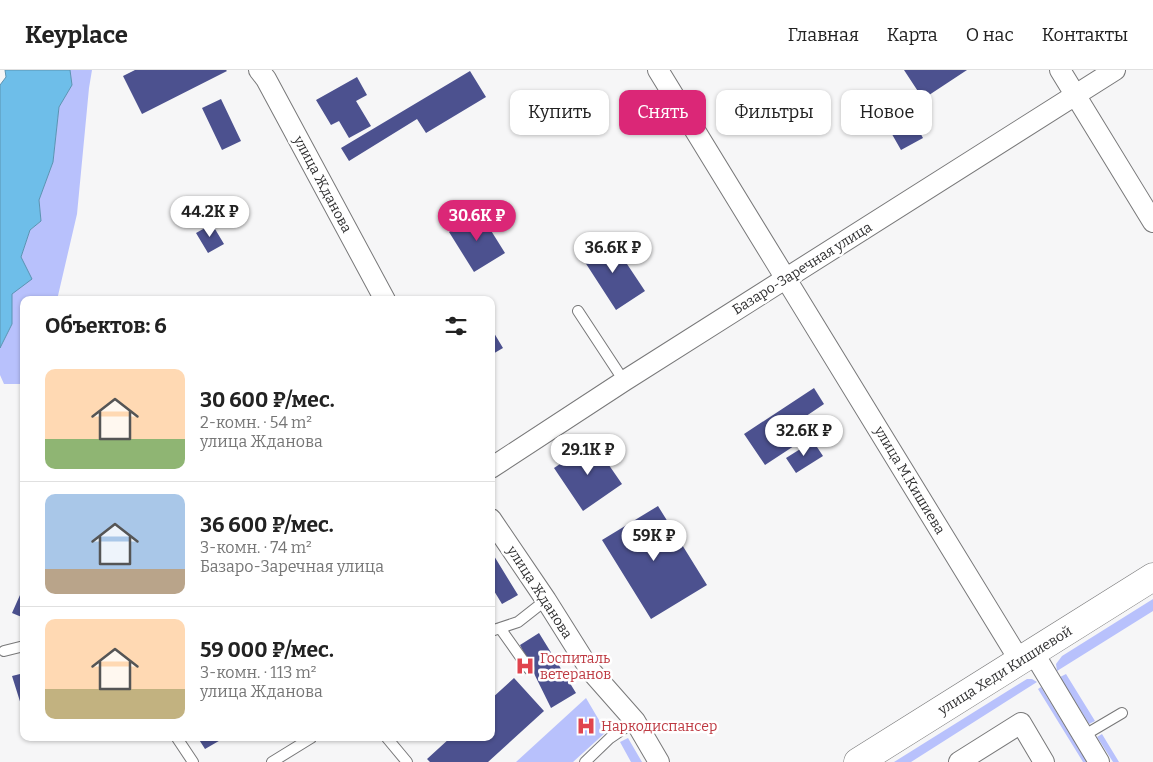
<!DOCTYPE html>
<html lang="ru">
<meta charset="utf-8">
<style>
:root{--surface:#fff;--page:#f6f6f6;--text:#222;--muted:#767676;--line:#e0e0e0;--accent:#db2777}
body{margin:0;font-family:Bitter,serif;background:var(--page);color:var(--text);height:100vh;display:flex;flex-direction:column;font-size:19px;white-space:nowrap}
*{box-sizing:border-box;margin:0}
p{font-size:16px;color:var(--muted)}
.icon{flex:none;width:28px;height:28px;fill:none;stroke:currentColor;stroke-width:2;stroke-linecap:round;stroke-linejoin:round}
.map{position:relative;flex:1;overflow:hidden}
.panel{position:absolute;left:20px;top:226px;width:475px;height:445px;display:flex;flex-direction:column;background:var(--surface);border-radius:10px;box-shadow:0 1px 4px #0004}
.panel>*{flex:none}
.banner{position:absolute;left:510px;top:20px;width:475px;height:45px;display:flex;gap:10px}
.price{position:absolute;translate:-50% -42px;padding:0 11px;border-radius:18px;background:#fff;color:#222;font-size:16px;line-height:32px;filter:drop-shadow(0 1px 2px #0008)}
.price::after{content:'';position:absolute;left:50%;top:30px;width:15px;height:11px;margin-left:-8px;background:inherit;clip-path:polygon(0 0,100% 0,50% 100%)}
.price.current{background:var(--accent);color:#fff}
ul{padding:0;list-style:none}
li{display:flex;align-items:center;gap:15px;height:125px;padding:0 25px}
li+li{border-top:1px solid var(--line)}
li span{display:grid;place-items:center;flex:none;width:140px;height:100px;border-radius:10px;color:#555}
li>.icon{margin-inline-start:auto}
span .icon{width:60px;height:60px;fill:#fffc;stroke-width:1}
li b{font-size:21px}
h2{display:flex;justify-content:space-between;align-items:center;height:60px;padding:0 25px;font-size:21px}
.pill{padding:0 18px;border-radius:10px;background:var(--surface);box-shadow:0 1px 4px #0004;font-size:18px;line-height:45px}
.pill.current{background:var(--accent);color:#fff}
header{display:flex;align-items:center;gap:30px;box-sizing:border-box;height:70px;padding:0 25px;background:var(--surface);border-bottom:1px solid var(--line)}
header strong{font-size:24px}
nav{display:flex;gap:28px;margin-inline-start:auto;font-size:18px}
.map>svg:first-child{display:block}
</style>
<header>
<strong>Keyplace</strong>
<nav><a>Главная</a><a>Карта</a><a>О нас</a><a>Контакты</a></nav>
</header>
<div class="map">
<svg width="1153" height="692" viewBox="0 0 1153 692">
<rect width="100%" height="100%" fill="#f6f6f7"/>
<!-- green -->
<path fill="#b8c1fc" d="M 70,0 L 92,0 L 89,18 L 77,144 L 57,230 L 24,230 L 24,314 L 4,314 L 0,305 L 0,278 L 12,254 L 12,224 L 21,187 L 30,160 L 41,151 L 39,130 L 53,92 L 59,37 L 72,15 Z
M 1153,529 L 1153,541 L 1057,601 L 1056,594 L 1062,586 Z
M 1066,604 L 1095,651 L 1089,654 L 1060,607 Z
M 1027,609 L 1032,609 L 1037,612 L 911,692 L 894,692 Z
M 1041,617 L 1087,692 L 1083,692 L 1038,619 Z
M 586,628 L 606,662 L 573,692 L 516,692 Z
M 1102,664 L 1119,692 L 1113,692 L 1097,667 Z
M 628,668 L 642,692 L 631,692 L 620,672 Z"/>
<!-- water -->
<path fill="#6ebee9" stroke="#5b93b2" d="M 5,0 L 70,0 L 72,15 L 59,37 L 53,92 L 39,130 L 41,151 L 30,160 L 21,187 L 32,209 L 12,224 L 12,254 L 0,278 L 0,15 L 6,7 Z"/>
<!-- building -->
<path fill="#4c518f" d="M 135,0 L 226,0 L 227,1 L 142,44 L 123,6 Z
M 904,0 L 967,0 L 923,29 Z
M 470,1 L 486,27 L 426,63 L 417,49 L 349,91 L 341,78 Z
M 357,7 L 367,25 L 356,31 L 371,56 L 349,68 L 339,51 L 331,55 L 316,30 Z
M 221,29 L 241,71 L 222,80 L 202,38 Z
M 911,46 L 923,68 L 901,80 L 889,59 Z
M 480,143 L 505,183 L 474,202 L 449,162 Z
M 212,154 L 224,174 L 208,183 L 196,163 Z
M 609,167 L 645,221 L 616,240 L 581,186 Z
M 491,258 L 503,278 L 491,285 Z
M 814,318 L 824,334 L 787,359 L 797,374 L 765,395 L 744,364 Z
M 813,371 L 823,386 L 796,403 L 786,388 Z
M 593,372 L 622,414 L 583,441 L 554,398 Z
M 658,436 L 707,515 L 651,549 L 602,470 Z
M 491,481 L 518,525 L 502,534 L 491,516 Z
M 24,516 L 24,548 L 12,543 Z
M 539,563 L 576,623 L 551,638 L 520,575 Z
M 24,603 L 24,641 L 23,641 L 12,606 Z
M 514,608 L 544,641 L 488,692 L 430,692 L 427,689 L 450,668 L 491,668 L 491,629 Z
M 198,668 L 224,668 L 205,679 Z"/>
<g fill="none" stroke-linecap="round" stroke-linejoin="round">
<!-- service casing -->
<g stroke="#787879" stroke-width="12">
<path id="service" d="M 578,241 L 624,311
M 500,558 L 529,599
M 491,561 L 518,552 L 546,530
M 4,581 L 24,576
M 1083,666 L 1122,643
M 177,668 L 193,692
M 387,668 L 407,692
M 272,692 L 311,668
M 585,692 L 610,668 L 635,651"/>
</g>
<!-- minor casing -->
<g stroke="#787879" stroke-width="22">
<path id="minor" d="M 259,0 L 266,9 L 385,230
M 658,0 L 1020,591
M 1060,0 L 1153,152
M 491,398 L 624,311 L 1115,0
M 491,449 L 546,530 L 590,600 L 635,651 L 659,692
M 1033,582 L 1099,692
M 959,692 L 1021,653 L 1044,692"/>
</g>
<!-- secondary casing -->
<g stroke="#787879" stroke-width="29">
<path id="secondary" d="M 858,692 L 1153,507"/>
</g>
<!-- service -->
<use href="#service" stroke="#fff" stroke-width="10"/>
<!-- minor -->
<use href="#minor" stroke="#fff" stroke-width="20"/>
<!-- secondary -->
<use href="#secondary" stroke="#fff" stroke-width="28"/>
</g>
<!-- icons -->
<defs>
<g id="hospital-bare" transform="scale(1.5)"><path d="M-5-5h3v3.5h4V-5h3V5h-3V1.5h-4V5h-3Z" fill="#e0444e" stroke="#fff" stroke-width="2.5" paint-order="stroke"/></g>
</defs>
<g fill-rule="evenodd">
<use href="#hospital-bare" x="525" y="596"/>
<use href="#hospital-bare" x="586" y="656"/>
</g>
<g text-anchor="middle" stroke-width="5" stroke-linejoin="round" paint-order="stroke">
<!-- street labels -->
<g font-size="14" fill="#2f2f30" stroke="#fff">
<text transform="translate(323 114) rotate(62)" y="5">улица Жданова</text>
<text transform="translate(802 198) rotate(-32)" y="5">Базаро-Заречная улица</text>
<text transform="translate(910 410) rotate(59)" y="5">улица М.Кишиева</text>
<text transform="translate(540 522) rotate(57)" y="5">улица Жданова</text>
<text transform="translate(1005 600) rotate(-32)" y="5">улица Хеди Кишиевой</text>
</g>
<!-- health labels -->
<g font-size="14" fill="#be3a42" stroke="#fff" text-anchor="start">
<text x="540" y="593">Госпиталь<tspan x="540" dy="16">ветеранов</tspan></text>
<text x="601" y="661">Наркодиспансер</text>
</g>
</g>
</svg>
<b class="price" style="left:210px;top:168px">44.2K ₽</b>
<b class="price current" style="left:477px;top:172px">30.6K ₽</b>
<b class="price" style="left:613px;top:204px">36.6K ₽</b>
<b class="price" style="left:804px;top:387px">32.6K ₽</b>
<b class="price" style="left:588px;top:406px">29.1K ₽</b>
<b class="price" style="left:654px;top:492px">59K ₽</b>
<div class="banner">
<a class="pill">Купить</a>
<a class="pill current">Снять</a>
<a class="pill">Фильтры</a>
<a class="pill">Новое</a>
</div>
<section class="panel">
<h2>Объектов: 6<svg class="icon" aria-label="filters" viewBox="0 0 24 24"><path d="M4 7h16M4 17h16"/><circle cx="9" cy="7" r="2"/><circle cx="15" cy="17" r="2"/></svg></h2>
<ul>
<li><span style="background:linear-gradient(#ffd9b3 70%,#8fb573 0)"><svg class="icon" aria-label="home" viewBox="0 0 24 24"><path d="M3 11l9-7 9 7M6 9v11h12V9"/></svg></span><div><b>30 600 ₽/мес.</b><p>2-комн. · 54 m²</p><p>улица Жданова</p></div></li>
<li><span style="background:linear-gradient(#a9c7e8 75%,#b9a48a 0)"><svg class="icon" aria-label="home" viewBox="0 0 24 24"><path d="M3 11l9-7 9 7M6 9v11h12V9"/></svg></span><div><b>36 600 ₽/мес.</b><p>3-комн. · 74 m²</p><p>Базаро-Заречная улица</p></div></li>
<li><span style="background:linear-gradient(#ffd9b3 70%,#c2b280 0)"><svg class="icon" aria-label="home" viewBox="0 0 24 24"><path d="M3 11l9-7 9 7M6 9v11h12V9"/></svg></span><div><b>59 000 ₽/мес.</b><p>3-комн. · 113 m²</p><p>улица Жданова</p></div></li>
</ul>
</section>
</div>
